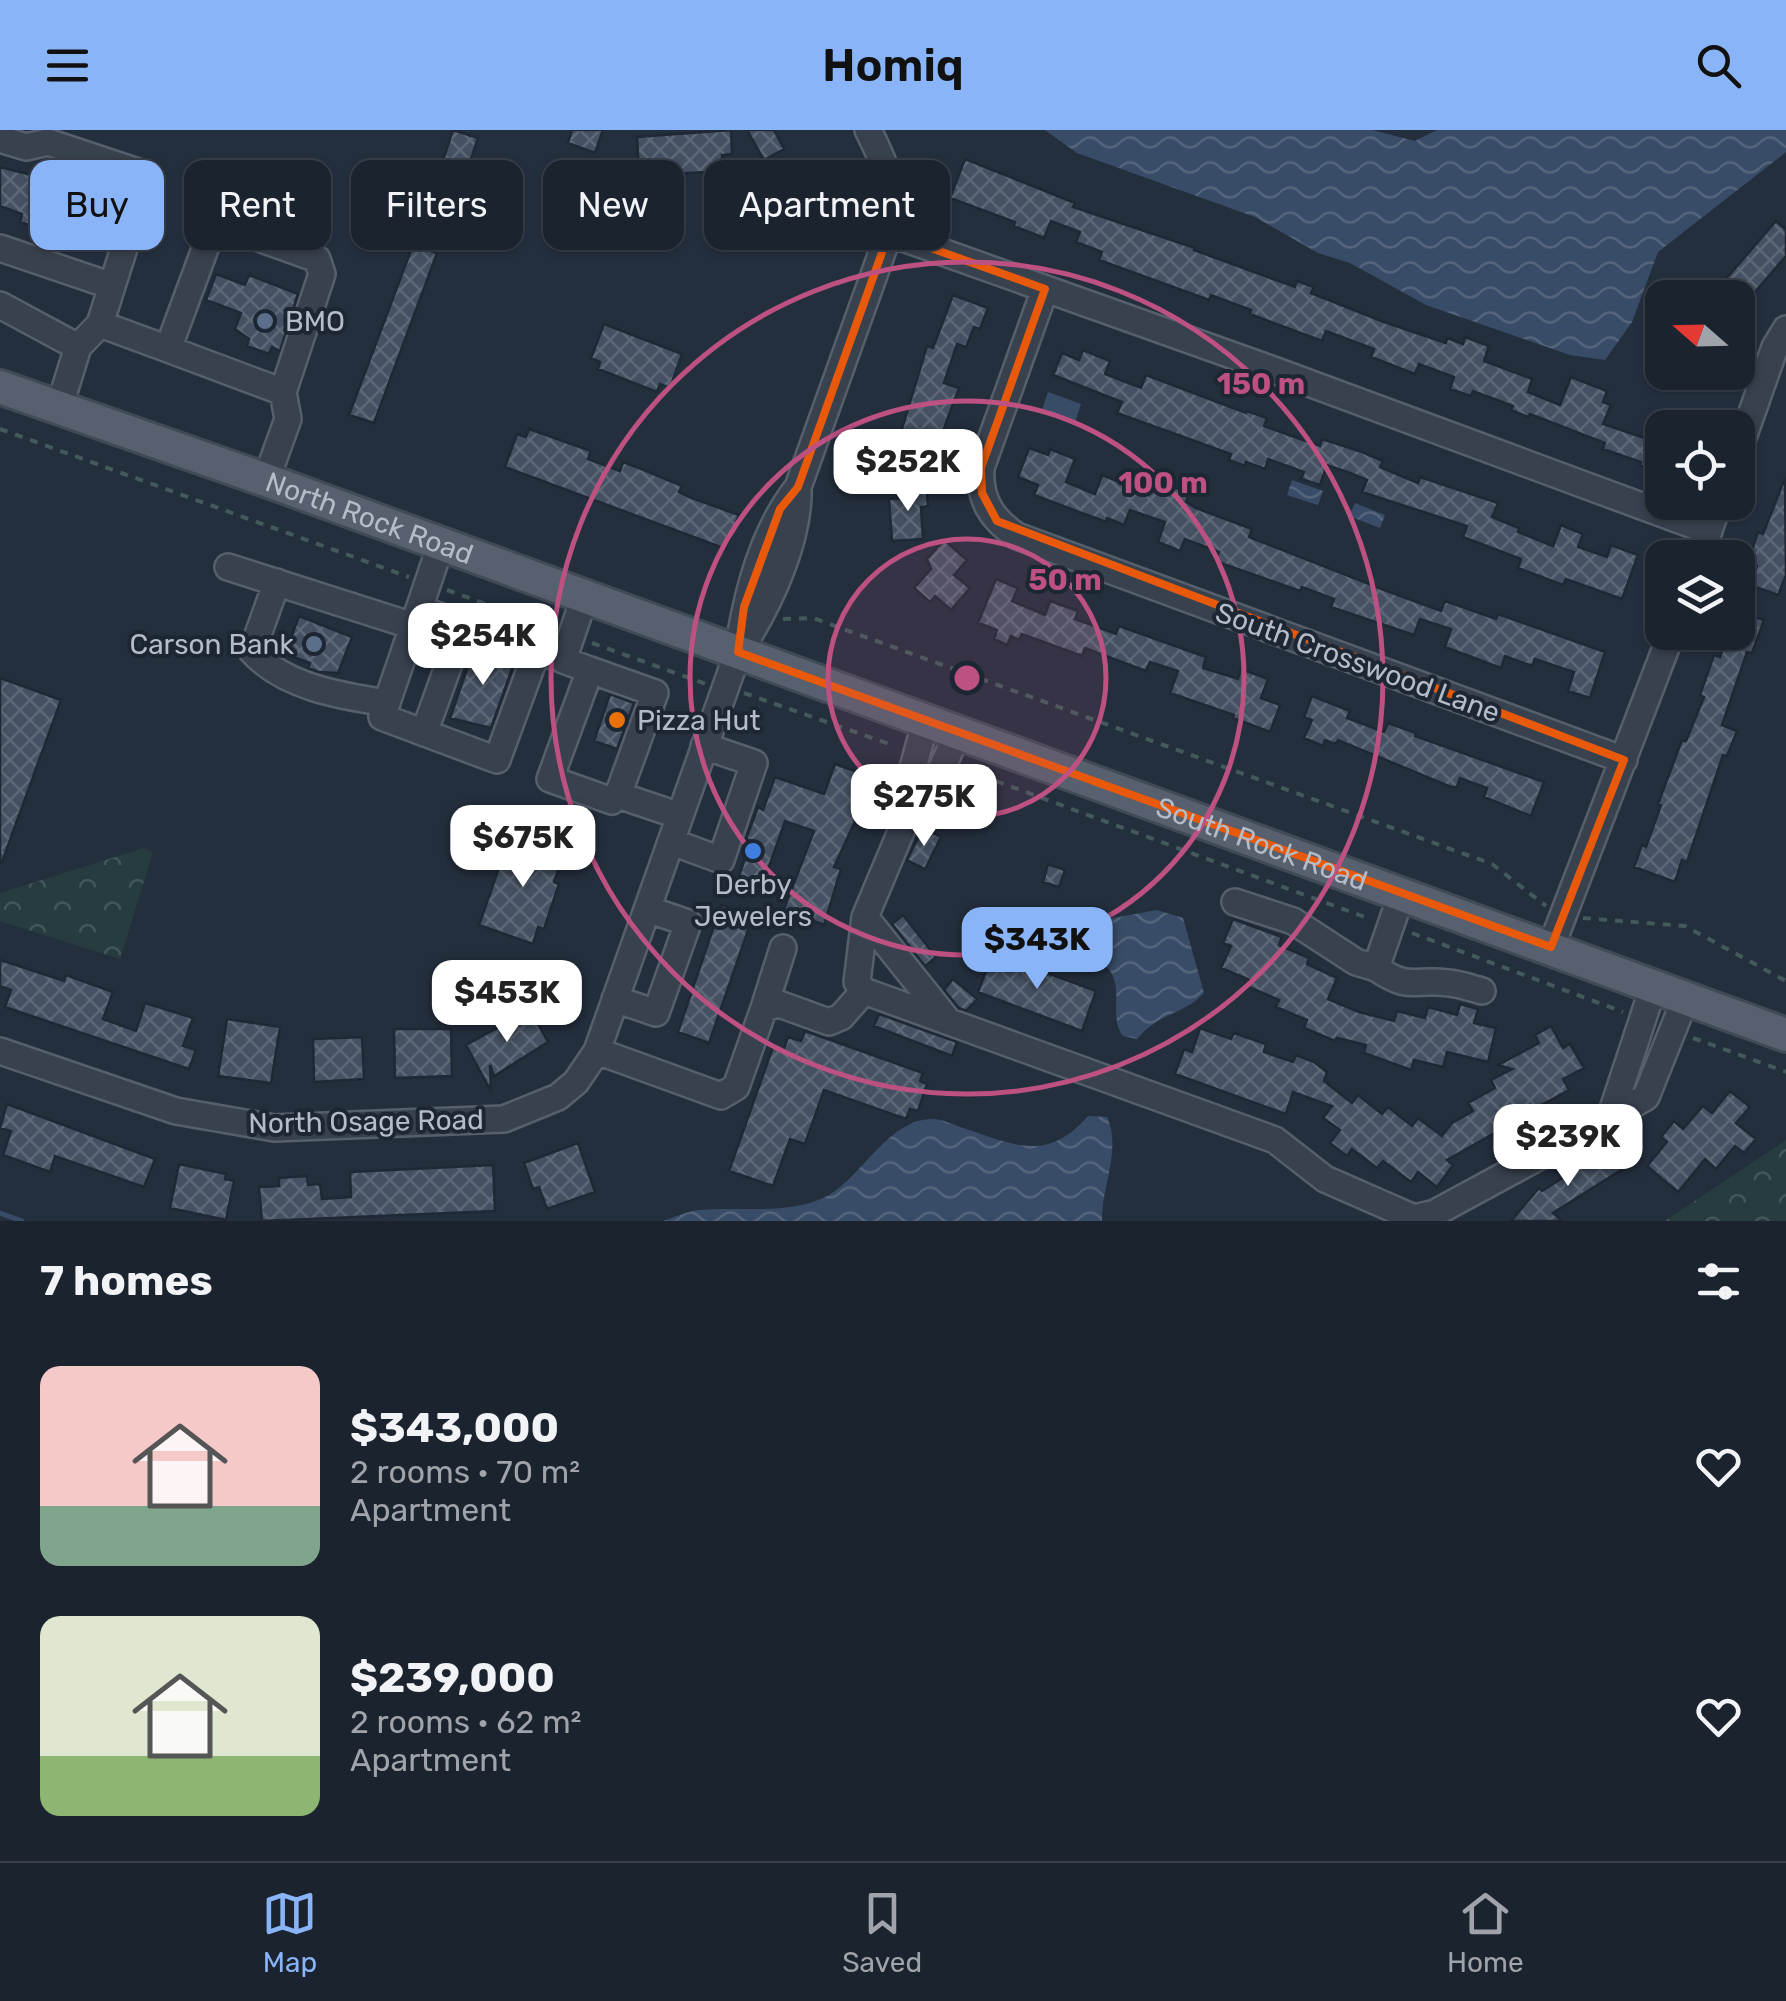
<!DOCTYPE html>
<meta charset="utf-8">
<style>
:root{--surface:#1b232e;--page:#242b36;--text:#f1f3f6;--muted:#a0a4aa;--line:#39404a;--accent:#8ab4f8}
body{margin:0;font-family:Rubik,sans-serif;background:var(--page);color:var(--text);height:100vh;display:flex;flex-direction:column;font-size:38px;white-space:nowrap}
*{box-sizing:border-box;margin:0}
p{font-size:32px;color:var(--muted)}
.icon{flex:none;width:55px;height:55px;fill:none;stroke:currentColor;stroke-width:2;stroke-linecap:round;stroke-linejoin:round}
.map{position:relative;height:1091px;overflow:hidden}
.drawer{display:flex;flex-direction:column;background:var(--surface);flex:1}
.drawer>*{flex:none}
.guide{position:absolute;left:30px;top:30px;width:1000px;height:90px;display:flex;gap:20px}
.needle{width:65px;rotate:290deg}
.controls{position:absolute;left:1645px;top:150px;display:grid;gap:20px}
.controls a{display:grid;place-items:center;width:110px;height:110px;border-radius:20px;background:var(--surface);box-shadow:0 2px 8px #0004,0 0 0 2px var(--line);font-size:50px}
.price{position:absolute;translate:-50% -85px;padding:0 22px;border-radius:20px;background:#fff;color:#222;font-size:32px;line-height:65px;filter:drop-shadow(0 2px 5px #0008)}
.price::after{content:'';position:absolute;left:50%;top:60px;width:30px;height:22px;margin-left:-15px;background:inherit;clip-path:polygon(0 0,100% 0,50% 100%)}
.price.current{background:var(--accent);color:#111}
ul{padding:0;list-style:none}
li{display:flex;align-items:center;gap:30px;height:250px;padding:0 40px}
li span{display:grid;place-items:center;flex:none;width:280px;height:200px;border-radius:20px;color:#555}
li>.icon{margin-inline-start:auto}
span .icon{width:120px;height:120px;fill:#fffc;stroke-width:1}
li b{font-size:42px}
h2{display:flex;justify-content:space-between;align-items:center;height:120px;padding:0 40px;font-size:42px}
.pill{padding:0 35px;border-radius:20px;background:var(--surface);box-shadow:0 2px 8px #0004,0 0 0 2px var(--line);font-size:35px;line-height:90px}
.pill.current{background:var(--accent);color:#111}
header{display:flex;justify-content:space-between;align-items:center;height:130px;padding:0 40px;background:var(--accent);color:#111;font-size:45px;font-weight:600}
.tabs{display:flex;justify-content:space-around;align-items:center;height:140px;border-top:2px solid var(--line);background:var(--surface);font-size:28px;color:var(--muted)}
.tabs a{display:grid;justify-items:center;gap:5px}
.tabs .current{color:var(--accent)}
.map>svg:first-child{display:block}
</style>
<header><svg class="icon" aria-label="menu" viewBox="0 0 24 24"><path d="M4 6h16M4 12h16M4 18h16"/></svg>Homiq<svg class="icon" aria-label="search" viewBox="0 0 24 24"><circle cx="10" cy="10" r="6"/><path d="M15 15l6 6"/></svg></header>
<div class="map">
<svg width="1786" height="1091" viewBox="0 0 1786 1091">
<defs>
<pattern id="forest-crowns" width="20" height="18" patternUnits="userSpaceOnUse" patternTransform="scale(2.5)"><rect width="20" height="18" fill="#263c3f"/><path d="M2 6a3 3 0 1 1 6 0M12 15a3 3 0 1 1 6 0" fill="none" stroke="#435659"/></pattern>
<pattern id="water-waves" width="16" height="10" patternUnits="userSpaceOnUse" patternTransform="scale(2.5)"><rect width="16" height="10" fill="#394c67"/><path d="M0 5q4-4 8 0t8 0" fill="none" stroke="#53647b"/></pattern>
<pattern id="building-cross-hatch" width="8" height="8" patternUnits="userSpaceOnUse" patternTransform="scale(2.5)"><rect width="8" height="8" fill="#455162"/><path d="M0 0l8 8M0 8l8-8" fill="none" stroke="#5d6877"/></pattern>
</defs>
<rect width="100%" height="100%" fill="#242f3e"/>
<!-- forest -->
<path fill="url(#forest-crowns)" d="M 144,718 L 153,722 L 120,829 L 0,791 L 0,763 Z
M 1786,1010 L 1786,1091 L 1665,1091 Z"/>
<!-- water -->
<path fill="url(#water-waves)" d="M 1045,0 L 1372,0 L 1415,11 L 1437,0 L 1786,0 L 1786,22 L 1658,122 L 1632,192 L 1605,230 L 1570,225 L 1426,175 L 1350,133 L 1318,123 L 1255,87 L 1077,23 Z
M 1048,262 L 1081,274 L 1075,292 L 1042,280 Z
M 1292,350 L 1323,361 L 1318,375 L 1287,365 Z
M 1355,373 L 1385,385 L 1380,398 L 1349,386 Z
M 1157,780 L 1183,788 L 1204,863 C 1182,886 1161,881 1137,909 L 1123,906 C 1108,887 1125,859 1108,838 C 1096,822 1074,824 1065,805 L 1069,796 Z
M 1088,986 L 1107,987 C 1122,1019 1101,1057 1102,1091 L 663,1091 C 675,1087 688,1081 700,1080 C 742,1076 792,1086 829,1065 C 862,1046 890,988 933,989 C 942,989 954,995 963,998 C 1015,1015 1047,1033 1088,986 Z"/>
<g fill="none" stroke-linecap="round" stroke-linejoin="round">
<!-- stream -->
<path stroke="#394c67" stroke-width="5" d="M 0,1083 L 22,1091"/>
</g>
<!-- building -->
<path fill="url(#building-cross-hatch)" stroke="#1f2835" stroke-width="2.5" d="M 453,0 L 478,8 L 453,84 L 428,75 Z
M 572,0 L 603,0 L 595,23 L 568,13 Z
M 731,0 L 732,24 L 722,25 L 723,41 L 672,44 L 673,50 L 650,51 L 650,43 L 639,44 L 637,7 Z
M 747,0 L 774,0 L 784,19 L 764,30 Z
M 965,29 L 1075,73 L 1073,77 L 1195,118 L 1194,120 L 1295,157 L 1297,151 L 1314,157 L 1311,163 L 1384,192 L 1446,213 L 1447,208 L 1463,214 L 1465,207 L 1489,216 L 1484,231 L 1532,249 L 1528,262 L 1560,275 L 1571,247 L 1607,261 L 1603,272 L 1611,275 L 1603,294 L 1650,310 L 1662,279 L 1662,344 L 1640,335 L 1641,332 L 1603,319 L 1605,313 L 1530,284 L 1528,287 L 1511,280 L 1513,276 L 1473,261 L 1471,266 L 1450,259 L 1454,247 L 1419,234 L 1415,244 L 1371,227 L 1374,219 L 1326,201 L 1322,211 L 1250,184 L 1251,180 L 1211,165 L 1209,170 L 1099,130 L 1102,122 L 1076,112 L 1080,102 L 1051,91 L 1044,108 L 1014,96 L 1015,92 L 950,68 Z
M 40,30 L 126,59 L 106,121 L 20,92 L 22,84 L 0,76 L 0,37 L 35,46 Z
M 1776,91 L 1786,100 L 1786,126 L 1748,170 L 1725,150 Z
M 413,115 L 437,123 L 374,293 L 349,285 Z
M 216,144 L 245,155 L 249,145 L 298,164 L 280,221 L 272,217 L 269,224 L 247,216 L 249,209 L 235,199 L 241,183 L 206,170 Z
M 953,165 L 988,178 L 980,199 L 974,197 L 966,217 L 957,214 L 944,253 L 959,258 L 940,309 L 930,305 L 922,331 L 895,322 L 927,216 L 933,218 Z
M 604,194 L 682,224 L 670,258 L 660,254 L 657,262 L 598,239 L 600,232 L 591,228 Z
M 1083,220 L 1110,231 L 1105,244 L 1141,258 L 1146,245 L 1246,283 L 1247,281 L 1267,288 L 1264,296 L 1289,305 L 1320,316 L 1322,309 L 1362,322 L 1383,331 L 1380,337 L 1418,353 L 1420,347 L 1498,373 L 1492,387 L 1519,398 L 1518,402 L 1553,416 L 1561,395 L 1583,404 L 1578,417 L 1607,427 L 1611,415 L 1638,425 L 1622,469 L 1566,449 L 1563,455 L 1518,438 L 1521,429 L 1463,407 L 1467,396 L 1362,362 L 1367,350 L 1350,343 L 1327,335 L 1320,355 L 1301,349 L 1304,342 L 1268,329 L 1265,339 L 1246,332 L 1245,336 L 1229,330 L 1231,324 L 1117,283 L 1122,272 L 1053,245 L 1062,223 L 1079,230 Z
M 529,299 L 591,321 L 588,329 L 620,341 L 623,332 L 644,340 L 682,356 L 679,362 L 689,367 L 739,385 L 726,419 L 505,337 L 517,304 L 526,307 Z
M 1029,318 L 1048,325 L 1050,319 L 1075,329 L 1066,352 L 1095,364 L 1102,345 L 1122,353 L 1124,348 L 1166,364 L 1169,355 L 1189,363 L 1186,372 L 1196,378 L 1252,399 L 1249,407 L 1387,461 L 1441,481 L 1445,471 L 1496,489 L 1498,484 L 1605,522 L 1590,568 L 1568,561 L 1574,542 L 1535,529 L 1532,536 L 1505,526 L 1501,538 L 1445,517 L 1451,499 L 1420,489 L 1414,505 L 1331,477 L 1334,469 L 1302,457 L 1300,461 L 1215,431 L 1219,422 L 1185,409 L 1180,421 L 1158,412 L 1165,392 L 1130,380 L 1124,395 L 1107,388 L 1106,392 L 1034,365 L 1038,355 L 1018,347 Z
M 1785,348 L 1786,445 L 1778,465 L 1750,455 L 1757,436 L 1748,432 L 1758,402 L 1763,404 Z
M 926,355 L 928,376 L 921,377 L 923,409 L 892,411 L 889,369 L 907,368 L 906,356 Z
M 944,410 L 967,430 L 954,445 L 970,458 L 951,480 L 935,466 L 930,472 L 914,458 L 931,439 L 927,429 Z
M 996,449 L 1018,458 L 1012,471 L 1045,485 L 1050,471 L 1078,481 L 1075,489 L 1116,504 L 1119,496 L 1206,527 L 1203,538 L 1238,549 L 1241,539 L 1268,549 L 1261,568 L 1280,575 L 1270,602 L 1233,588 L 1234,585 L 1170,563 L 1178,541 L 1150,532 L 1146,541 L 1085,518 L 1082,526 L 1022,504 L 1019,510 L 1011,506 L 1007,515 L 994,509 L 997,500 L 978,493 Z
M 1738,467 L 1754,473 L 1749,485 L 1764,490 L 1752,523 L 1747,522 L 1722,595 L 1737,601 L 1727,626 L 1723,625 L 1687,732 L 1682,730 L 1675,752 L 1634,737 L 1642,715 L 1646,717 L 1661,675 L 1658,674 L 1682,610 L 1686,611 L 1704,567 L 1700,565 L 1714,525 L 1720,527 L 1729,502 L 1738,502 Z
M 299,486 L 352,507 L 338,543 L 319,542 L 308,538 L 310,533 L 285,524 Z
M 475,516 L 515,530 L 491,598 L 450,588 Z
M 0,548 L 61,570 L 2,732 L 0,732 Z
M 610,564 L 634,573 L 617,619 L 594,611 Z
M 1312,566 L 1350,581 L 1347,588 L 1384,602 L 1388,593 L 1416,603 L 1415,606 L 1544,652 L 1531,686 L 1484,667 L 1487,658 L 1460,648 L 1457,657 L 1451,657 L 1338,610 L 1336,614 L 1325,610 L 1323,616 L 1304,608 L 1312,590 L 1304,587 Z
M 835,634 L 875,648 L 834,737 L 841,739 L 824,795 L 784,779 L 814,701 L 785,691 L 763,754 L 739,746 L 751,711 L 746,709 L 758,677 L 763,680 L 775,647 L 824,664 Z
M 923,698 L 941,707 L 925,739 L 907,730 Z
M 511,704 L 564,723 L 554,752 L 559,754 L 544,799 L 538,797 L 533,814 L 479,795 Z
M 1048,734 L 1065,740 L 1059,757 L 1043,752 Z
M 721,775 L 753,786 L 709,913 L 678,902 Z
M 903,785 L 936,827 L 925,836 L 892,794 Z
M 1233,789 L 1282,807 L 1279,815 L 1309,828 L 1307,834 L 1337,848 L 1328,869 L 1359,882 L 1394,891 L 1397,881 L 1425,888 L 1428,877 L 1457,885 L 1460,874 L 1478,879 L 1474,893 L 1496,898 L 1488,932 L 1447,922 L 1443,937 L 1414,930 L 1411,940 L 1364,923 L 1366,915 L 1337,908 L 1335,911 L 1304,898 L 1307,890 L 1276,877 L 1279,870 L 1249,857 L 1252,851 L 1221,838 L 1231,816 L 1223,813 Z
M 993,823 L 1096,861 L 1082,901 L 978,862 Z
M 0,830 L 64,851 L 66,845 L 113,862 L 103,889 L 136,901 L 145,873 L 193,888 L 183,916 L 196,920 L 189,939 L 5,877 L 11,860 L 0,856 Z
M 953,849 L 977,869 L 966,881 L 959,878 L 944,860 Z
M 530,880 L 548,912 L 494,946 L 490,935 L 491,961 L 466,915 Z
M 879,884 L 957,912 L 952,926 L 874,896 Z
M 227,889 L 280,897 L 271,953 L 218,946 Z
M 1551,896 L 1563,918 L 1570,914 L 1584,938 L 1563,949 L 1569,960 L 1538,977 L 1542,985 L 1515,1000 L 1519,1008 L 1500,1018 L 1493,1004 L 1447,1030 L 1453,1035 L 1437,1057 L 1418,1042 L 1411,1052 L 1383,1031 L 1377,1038 L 1352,1019 L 1347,1026 L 1330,1013 L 1340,1000 L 1323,988 L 1332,976 L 1293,962 L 1286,984 L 1175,944 L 1184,919 L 1192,922 L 1200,898 L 1231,909 L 1234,903 L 1266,914 L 1264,922 L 1293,932 L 1296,925 L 1314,932 L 1327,942 L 1324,951 L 1352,973 L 1358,965 L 1382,984 L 1388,977 L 1412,996 L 1418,988 L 1442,1006 L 1452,993 L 1473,981 L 1468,973 L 1495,958 L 1491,950 L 1512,939 L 1498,935 L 1539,913 L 1535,905 Z
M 394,899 L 451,899 L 452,946 L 395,948 Z
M 805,901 L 923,943 L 920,951 L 927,954 L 918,981 L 910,979 L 906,989 L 824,960 L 805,1014 L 790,1009 L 773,1056 L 729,1041 L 773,917 L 783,921 L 788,907 L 801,911 Z
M 362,907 L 364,949 L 314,952 L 313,909 Z
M 1730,961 L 1750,977 L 1736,993 L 1756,1009 L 1744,1023 L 1735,1016 L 1716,1039 L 1705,1029 L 1678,1062 L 1647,1036 L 1667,1012 L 1661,1007 L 1674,991 L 1683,999 L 1703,976 L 1712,983 Z
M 7,974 L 155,1029 L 144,1057 L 55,1026 L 50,1042 L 3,1025 L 11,1001 L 0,998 Z
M 578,1013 L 595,1062 L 547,1079 L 539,1057 L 533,1059 L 524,1033 Z
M 1608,1019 L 1621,1040 L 1553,1083 L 1562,1091 L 1511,1091 L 1539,1058 L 1542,1061 Z
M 179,1034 L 226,1044 L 225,1049 L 234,1051 L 226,1090 L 170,1078 Z
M 493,1035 L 495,1081 L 262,1091 L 259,1057 L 279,1056 L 279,1048 L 307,1046 L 308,1055 L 320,1054 L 322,1069 L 351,1067 L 350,1042 Z"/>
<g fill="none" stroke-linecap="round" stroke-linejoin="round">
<!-- minor casing -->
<g stroke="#565f6c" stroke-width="30">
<path id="minor" d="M 0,9 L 26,17 L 48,12 L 138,42 L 146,49 L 100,194
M 889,103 L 1268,238 L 1709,401
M 0,118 L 112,156
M 1045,159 L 981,338 C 979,369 991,389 1017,406 L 1624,630
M 0,175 L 78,217 L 59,278
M 78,217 L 100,194 L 168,219 L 209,108 L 225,96 L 317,129 L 322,144 L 283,262 L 288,289 L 266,350
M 168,219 L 283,262
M 1738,322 L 1775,217 L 1786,199
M 441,414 L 419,479 L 553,526
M 1699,428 L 1719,372
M 228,437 L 413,496
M 277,452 L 252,521 C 284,557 341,566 387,573
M 585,466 L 563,530 L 590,540 L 550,649 L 612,671 L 618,665 L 680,686
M 419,479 L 382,587 L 497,630 L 537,521
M 743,515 C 770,473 800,408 798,357
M 590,540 L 655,563 L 618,665
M 926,590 L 904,671 L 905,692 L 926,674 L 958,602
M 424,603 L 463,495
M 905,692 L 865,787 L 857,852 L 864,861 L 1275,1010 L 1325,1049 L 1414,1088 L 1435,1083 L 1610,988
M 672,712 L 721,730 L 754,633 L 704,616
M 1235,772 L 1293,791 L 1356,832 L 1376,838 L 1402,763
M 865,787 L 949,892
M 1551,817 L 1672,502
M 1376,838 C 1411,862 1413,848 1449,853 C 1460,854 1471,858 1482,861
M 1654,855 L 1610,988 L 1646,967 L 1686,867
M 615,869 L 656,883 L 688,793 L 647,779
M 764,878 L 783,818
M 0,921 L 176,981 L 274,998 L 504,989 L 558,967 L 576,952 L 597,921 L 738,522 C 746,466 762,402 798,357 L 889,103 C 898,64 886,35 868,0
M 597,921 L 721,966 L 736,957 L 764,878 L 779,874 L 829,892 L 841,887 L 864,861"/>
</g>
<!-- major casing -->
<g stroke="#414a57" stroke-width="38">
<g id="major">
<path id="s1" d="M 0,257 L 266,350 L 1786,905"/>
</g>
</g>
<!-- path -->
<path stroke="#44595c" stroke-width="4" stroke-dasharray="8 8" stroke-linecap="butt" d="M 0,299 L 409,447
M 447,460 L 551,498
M 783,489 L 813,488 L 1492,734 L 1546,776
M 592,513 L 706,554
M 744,563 L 895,616
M 966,640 L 1370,789
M 1583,788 L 1685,796 L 1786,851
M 1412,803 L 1623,882
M 1693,908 L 1786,942"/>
<!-- minor -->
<use href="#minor" stroke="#38414e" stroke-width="25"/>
<!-- major -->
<use href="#major" stroke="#56606e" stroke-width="32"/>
</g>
<!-- marked area -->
<path fill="none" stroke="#e8590c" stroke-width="8" stroke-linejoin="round" d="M 889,103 L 1045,159 L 981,338 L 982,363 L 997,391 L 1624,630 L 1551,817 L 738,522 L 744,477 L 780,379 L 798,357 Z"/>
<!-- distance rings -->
<circle cx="967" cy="548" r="139" fill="#bd5182" fill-opacity=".12"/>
<g fill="none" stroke="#bd5182" stroke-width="5">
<circle cx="967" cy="548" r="139"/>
<circle cx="967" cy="548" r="277"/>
<circle cx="967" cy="548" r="416"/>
</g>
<!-- markers -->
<g fill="#5c6f8a" stroke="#1d2633" stroke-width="4">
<circle cx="265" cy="191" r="10"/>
<circle cx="314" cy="514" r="10"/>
</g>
<circle fill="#e8710a" stroke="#1d2633" stroke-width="4" cx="617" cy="590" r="10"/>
<circle fill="#3f7fe0" stroke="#1d2633" stroke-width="4" cx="753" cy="721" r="10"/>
<g text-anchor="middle" stroke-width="8" stroke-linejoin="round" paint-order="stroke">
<!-- poi labels -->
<g font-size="28" fill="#b4bcc9" stroke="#1d2633" text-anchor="start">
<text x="285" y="201">BMO</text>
<text x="294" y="524" text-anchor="end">Carson Bank</text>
<text x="637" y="600">Pizza Hut</text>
<text x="753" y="764" text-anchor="middle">Derby<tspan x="753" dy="32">Jewelers</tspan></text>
</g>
<!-- street labels -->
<g font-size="28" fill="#b4bcc9" stroke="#1d2633">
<text dy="10" stroke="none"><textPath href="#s1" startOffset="392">North Rock Road</textPath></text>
<text transform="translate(1358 532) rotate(20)" y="10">South Crosswood Lane</text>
<text dy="10" stroke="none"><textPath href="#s1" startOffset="1342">South Rock Road</textPath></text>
<text transform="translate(366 991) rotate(-1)" y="10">North Osage Road</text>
</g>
</g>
<circle cx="967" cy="548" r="15" fill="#bd5182" stroke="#1d2633" stroke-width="5"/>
<g font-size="30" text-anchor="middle" font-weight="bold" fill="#bd5182" stroke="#1d2633" stroke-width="8" stroke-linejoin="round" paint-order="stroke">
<text x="1261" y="264">150 m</text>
<text x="1163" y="363">100 m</text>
<text x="1065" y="460">50 m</text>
</g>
</svg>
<div class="controls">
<a><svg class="needle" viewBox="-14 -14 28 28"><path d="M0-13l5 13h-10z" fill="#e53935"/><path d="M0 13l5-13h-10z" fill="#a0a4aa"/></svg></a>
<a><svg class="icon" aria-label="locate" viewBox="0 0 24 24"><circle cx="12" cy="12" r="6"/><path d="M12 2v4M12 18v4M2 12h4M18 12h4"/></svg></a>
<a><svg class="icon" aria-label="layers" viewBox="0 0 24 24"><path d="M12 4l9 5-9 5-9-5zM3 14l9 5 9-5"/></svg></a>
</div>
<b class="price" style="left:908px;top:384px">$252K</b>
<b class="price" style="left:483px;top:558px">$254K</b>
<b class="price" style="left:924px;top:719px">$275K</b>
<b class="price" style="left:523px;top:760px">$675K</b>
<b class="price current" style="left:1037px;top:862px">$343K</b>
<b class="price" style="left:507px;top:915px">$453K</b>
<b class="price" style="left:1568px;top:1059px">$239K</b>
<div class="guide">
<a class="pill current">Buy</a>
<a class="pill">Rent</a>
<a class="pill">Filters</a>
<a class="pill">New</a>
<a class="pill">Apartment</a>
</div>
</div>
<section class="drawer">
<h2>7 homes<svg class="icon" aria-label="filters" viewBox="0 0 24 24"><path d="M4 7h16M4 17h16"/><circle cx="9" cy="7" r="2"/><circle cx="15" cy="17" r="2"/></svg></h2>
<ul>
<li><span style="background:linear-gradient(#f6c9c9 70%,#7fa58c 0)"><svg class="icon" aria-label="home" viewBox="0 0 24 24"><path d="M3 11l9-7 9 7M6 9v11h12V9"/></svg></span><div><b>$343,000</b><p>2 rooms · 70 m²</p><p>Apartment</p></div><svg class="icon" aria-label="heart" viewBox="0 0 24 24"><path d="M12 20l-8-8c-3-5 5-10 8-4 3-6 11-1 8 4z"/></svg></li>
<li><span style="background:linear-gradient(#dfe7d0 70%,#8fb573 0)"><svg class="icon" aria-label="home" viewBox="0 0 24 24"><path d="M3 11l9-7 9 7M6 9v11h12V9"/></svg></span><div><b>$239,000</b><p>2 rooms · 62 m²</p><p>Apartment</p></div><svg class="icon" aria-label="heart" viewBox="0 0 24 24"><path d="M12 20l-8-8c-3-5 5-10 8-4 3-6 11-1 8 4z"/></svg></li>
</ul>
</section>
<nav class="tabs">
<a class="current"><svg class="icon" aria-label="map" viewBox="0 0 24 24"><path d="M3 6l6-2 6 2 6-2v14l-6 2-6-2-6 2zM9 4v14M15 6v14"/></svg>Map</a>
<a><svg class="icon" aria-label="saved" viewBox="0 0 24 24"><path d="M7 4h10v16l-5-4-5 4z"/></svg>Saved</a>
<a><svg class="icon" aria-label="home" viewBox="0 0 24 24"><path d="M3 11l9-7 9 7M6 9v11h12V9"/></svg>Home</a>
</nav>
